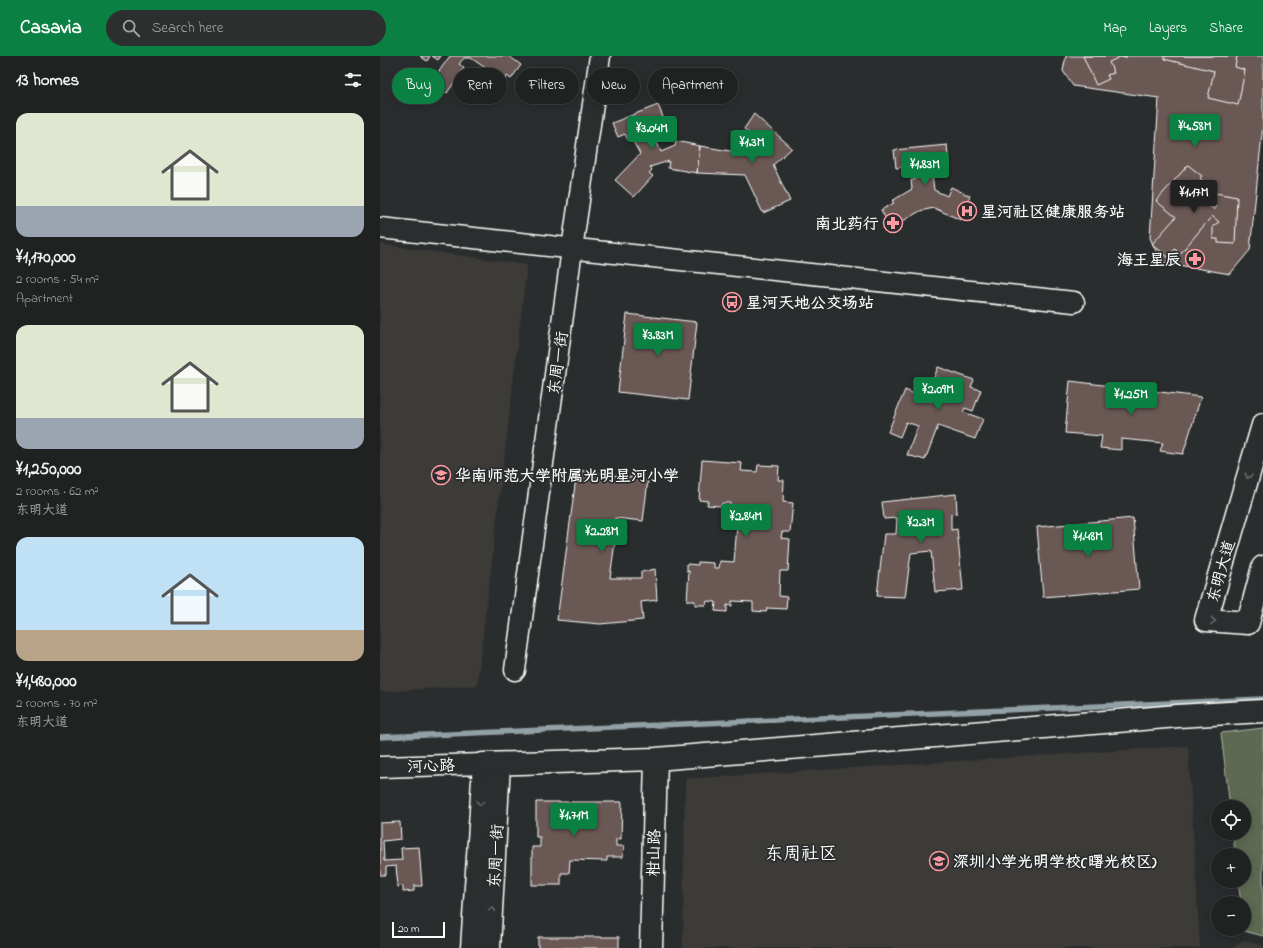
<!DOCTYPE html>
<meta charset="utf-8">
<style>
:root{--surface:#202222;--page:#2d2f2f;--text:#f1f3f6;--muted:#a2a4a5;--line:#3d3f40;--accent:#0b8043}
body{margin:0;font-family:"Indie Flower","LXGW WenKai TC",sans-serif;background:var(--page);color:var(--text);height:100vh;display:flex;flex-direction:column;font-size:15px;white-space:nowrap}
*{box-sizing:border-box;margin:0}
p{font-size:13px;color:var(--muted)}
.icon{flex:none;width:22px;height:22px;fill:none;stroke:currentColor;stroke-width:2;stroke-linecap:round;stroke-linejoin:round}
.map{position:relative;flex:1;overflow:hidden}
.panel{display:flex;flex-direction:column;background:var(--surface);width:380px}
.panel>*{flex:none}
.top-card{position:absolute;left:12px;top:12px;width:380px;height:36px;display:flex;gap:8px}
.tools{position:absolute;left:831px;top:744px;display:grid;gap:8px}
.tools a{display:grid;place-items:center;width:40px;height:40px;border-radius:50%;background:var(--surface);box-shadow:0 2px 10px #0003,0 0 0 1px var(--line);font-size:20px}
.scale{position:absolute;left:12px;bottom:10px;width:53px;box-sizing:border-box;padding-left:4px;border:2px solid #fff;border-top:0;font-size:11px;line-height:14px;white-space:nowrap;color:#fff;-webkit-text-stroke:3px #2a2d2e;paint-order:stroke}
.price{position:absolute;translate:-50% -34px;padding:0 9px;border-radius:4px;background:var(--accent);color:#fff;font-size:13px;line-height:26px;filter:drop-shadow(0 1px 2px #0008)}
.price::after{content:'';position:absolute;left:50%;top:24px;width:12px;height:9px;margin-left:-6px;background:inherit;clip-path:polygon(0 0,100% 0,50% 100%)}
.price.on{background:#222;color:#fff}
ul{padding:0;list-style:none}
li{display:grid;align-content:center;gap:8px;height:212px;padding:0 16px}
li span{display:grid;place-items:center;height:124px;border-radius:12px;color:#555}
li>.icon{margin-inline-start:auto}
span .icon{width:72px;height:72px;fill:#fffc;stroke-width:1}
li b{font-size:17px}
h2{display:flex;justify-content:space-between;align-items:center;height:48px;padding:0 16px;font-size:17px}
.pill{padding:0 14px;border-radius:18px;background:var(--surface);box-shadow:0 2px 10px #0003,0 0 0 1px var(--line);font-size:14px;line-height:36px}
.pill.on{background:var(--accent);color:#fff}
header{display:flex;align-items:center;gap:24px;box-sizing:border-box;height:56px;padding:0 20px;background:var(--accent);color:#fff}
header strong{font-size:19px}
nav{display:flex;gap:22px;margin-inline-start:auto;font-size:14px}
.search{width:280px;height:36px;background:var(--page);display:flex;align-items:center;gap:10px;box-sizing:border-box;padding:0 14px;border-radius:22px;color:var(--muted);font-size:15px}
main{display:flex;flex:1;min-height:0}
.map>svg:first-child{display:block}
</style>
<header>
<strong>Casavia</strong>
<div class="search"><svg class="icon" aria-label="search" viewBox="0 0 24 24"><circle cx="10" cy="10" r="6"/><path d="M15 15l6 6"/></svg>Search here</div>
<nav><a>Map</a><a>Layers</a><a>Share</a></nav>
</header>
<main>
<section class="panel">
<h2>13 homes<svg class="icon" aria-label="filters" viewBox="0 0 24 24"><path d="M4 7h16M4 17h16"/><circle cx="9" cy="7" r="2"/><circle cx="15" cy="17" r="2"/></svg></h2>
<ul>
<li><span style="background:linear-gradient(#dfe7d0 75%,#9aa5b1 0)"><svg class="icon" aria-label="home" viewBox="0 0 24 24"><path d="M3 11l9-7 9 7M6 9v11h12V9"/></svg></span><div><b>¥1,170,000</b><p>2 rooms · 54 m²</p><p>Apartment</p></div></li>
<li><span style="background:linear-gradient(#dfe7d0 75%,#9aa5b1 0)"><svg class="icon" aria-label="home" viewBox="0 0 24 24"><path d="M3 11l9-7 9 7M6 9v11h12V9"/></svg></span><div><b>¥1,250,000</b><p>2 rooms · 62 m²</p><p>东明大道</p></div></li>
<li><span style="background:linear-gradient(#bfe0f5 75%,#b9a48a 0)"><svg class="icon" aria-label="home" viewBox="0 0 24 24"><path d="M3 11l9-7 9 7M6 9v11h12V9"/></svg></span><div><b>¥1,480,000</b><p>2 rooms · 70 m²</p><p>东明大道</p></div></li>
</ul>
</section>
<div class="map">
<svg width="883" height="892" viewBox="0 0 883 892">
<rect width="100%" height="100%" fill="#2a2d2e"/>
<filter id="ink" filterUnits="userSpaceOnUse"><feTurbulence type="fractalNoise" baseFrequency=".025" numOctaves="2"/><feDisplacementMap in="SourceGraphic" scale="8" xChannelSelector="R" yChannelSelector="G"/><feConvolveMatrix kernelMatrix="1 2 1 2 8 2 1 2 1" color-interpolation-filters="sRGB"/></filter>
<g filter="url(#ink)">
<!-- built -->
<path fill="#3d3a39" d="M 0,188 L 147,209 L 97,629 L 0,636 Z
M 808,690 L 820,892 L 303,892 L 305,723 Z
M 863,884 L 883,890 L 883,892 L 853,892 Z"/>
<!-- green -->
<path fill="#5d6951" stroke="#aeb4a8" d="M 883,672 L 883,880 L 864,875 L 864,847 L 861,847 L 858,825 L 864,825 L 864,799 L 855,799 L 853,777 L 864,777 L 864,751 L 850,751 L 841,677 Z"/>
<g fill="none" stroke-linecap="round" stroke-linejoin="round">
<!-- stream -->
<path stroke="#91a1a6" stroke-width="5.5" d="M 0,681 L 883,643"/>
</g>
<!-- building -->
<path fill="#6a5954" stroke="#fff" d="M 40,0 L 50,0 L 47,5 Z
M 52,0 L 61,0 L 58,4 Z
M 70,0 L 129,0 L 141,9 L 131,23 L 127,20 L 124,25 L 91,2 L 84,2 L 79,8 L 84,12 L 67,37 L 61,33 L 59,36 L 49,29 Z
M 686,0 L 883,0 L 883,69 L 870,194 L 850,218 L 781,206 L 770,182 L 779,42 L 693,30 L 683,15 Z
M 703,0 L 746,0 L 746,2 L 740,1 L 729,6 L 734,17 L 727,19 L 729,23 L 716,29 Z
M 784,0 L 857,0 L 855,11 L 865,14 L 858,49 L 828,42 L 834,15 L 784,3 Z
M 278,49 L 286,68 L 277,72 L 279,77 L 274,80 L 281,96 L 295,90 L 296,85 L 320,90 L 317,117 L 288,112 L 289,105 L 270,111 L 272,114 L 269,117 L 273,120 L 254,141 L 235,124 L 260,98 L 251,82 L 248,84 L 245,78 L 238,81 L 232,67 Z
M 374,58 L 412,92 L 393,109 L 410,145 L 383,157 L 365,119 L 317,117 L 320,90 L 356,96 L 378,84 L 364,73 Z
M 567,89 L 569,111 L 557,113 L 557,117 L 552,118 L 554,134 L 567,140 L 571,131 L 590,140 L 587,146 L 593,149 L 588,160 L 583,158 L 581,164 L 554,152 L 540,155 L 511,172 L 501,154 L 514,147 L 512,145 L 532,133 L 531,124 L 535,124 L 534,116 L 524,117 L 523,111 L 516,112 L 514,94 Z
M 808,109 L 822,120 L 820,122 L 825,127 L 820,133 L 825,139 L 820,144 L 835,154 L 835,137 L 857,141 L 855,188 L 838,187 L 838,183 L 833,183 L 833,170 L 839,166 L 832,160 L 800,198 L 795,193 L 788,201 L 772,188 L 796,161 L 776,145 Z
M 247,258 L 317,266 L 308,344 L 238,336 Z
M 558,311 L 594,324 L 591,331 L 601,334 L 593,355 L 585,352 L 583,356 L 603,363 L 595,383 L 558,370 L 545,404 L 527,399 L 538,370 L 526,366 L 520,381 L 508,376 L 525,334 L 546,343 Z
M 690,325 L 821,341 L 803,398 L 780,395 L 783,387 L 741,383 L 741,394 L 720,392 L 722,380 L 685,377 Z
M 322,404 L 362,407 L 361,415 L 377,416 L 378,409 L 399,410 L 398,424 L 404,424 L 403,446 L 413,447 L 410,476 L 402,476 L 401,482 L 410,483 L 408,515 L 400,515 L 399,540 L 407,541 L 406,553 L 387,552 L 386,556 L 373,555 L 373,546 L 352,545 L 352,550 L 347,549 L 347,556 L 335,555 L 336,546 L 327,545 L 326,549 L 315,549 L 315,545 L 307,545 L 309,515 L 307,516 L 307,508 L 318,509 L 318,506 L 334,507 L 334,512 L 339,512 L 340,505 L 354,506 L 358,458 L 349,457 L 350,447 L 342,447 L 341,450 L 327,449 L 328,445 L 319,444 Z
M 197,414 L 268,424 L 263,465 L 235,462 L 231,486 L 235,486 L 230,522 L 261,522 L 261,516 L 275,513 L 277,544 L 261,546 L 263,564 L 220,568 L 177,564 Z
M 576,438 L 577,457 L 571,458 L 571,474 L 577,473 L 583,534 L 555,536 L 551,495 L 531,497 L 525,541 L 497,540 L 504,478 L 516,478 L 517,462 L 504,463 L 502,446 Z
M 753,462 L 759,533 L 663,541 L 657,471 Z
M 156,746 L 242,746 L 241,783 L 236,783 L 236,790 L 244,790 L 243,801 L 227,801 L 227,805 L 190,804 L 189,817 L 181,817 L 181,829 L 152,829 L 152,791 L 160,791 L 160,781 L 156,781 Z
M 20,766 L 21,783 L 3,785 L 4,805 L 22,804 L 21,792 L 39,791 L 42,830 L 34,830 L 34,835 L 23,836 L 23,830 L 18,831 L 16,810 L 6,811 L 6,819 L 0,819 L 0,767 Z
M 158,881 L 239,881 L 239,892 L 158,892 Z"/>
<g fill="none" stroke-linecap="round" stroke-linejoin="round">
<!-- minor casing -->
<g stroke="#fff" stroke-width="23">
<path id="minor" d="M 0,172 L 694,246
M 135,614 L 192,193 L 220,0
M 0,711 L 103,708 L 91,892
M 110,892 L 120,707"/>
</g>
<!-- tertiary casing -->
<g stroke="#fff" stroke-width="25">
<path id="tertiary" d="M 103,708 L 276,703 L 798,660 L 883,655
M 271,892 L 276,703"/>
</g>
<!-- secondary casing -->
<g stroke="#fff" stroke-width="25">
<path id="secondary" d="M 883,369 L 826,564 L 868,567 L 883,511"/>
</g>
<!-- minor -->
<use href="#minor" stroke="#2a2d2e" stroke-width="20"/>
<!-- tertiary -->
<use href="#tertiary" stroke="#2a2d2e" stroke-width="22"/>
<!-- secondary -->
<use href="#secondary" stroke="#2a2d2e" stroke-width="22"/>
</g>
<!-- one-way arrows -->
<defs><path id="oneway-chevron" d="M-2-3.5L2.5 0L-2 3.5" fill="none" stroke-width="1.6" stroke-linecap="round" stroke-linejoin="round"/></defs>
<g stroke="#6a6c6d">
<use href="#oneway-chevron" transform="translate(868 420) rotate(106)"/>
<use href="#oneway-chevron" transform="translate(833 565) rotate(4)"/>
<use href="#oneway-chevron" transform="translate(100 747) rotate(94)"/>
<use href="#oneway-chevron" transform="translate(112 853) rotate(-87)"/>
</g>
</g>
<!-- icons -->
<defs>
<g id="hospital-ring" transform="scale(1)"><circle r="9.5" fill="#2a2d2e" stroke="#ff9aa2" stroke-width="1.5"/><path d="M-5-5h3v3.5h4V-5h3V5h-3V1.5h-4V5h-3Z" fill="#ff9aa2"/></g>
<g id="pharmacy-ring" transform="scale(1)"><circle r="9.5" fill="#2a2d2e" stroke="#ff9aa2" stroke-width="1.5"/><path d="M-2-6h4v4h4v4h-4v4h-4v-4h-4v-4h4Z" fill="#ff9aa2"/></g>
<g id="bus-ring" transform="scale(1)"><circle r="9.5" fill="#2a2d2e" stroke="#ff9aa2" stroke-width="1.5"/><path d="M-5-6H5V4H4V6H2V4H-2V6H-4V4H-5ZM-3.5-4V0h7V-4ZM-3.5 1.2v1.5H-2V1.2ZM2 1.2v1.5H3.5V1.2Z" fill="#ff9aa2"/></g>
<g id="school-ring" transform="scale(1)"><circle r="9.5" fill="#2a2d2e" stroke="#ff9aa2" stroke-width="1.5"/><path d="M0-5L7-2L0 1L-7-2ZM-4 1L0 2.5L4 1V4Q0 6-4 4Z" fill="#ff9aa2"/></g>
</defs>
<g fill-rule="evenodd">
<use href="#hospital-ring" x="587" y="155"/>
<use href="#pharmacy-ring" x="513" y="167"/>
<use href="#pharmacy-ring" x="815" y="203"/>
<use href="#bus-ring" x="352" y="246"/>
<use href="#school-ring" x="61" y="419"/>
<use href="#school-ring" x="559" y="805"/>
</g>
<g text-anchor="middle" stroke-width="3.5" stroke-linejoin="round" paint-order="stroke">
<!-- poi labels -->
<g font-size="16" font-weight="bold" fill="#fff" stroke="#2a2d2e" text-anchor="start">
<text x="601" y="161">星河社区健康服务站</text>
<text x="499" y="173" text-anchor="end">南北药行</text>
<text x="801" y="209" text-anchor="end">海王星辰</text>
<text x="366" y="252">星河天地公交场站</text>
<text x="75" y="425">华南师范大学附属光明星河小学</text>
<text x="573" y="811">深圳小学光明学校(曙光校区)</text>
</g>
<!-- street labels -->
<g font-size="16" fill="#fff" stroke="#2a2d2e">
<text transform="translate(177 307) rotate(-82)" y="6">东周一街</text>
<text transform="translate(840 515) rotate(-74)" y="6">东明大道</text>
<text transform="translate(51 709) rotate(-2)" y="6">河心路</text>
<text transform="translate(273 797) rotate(-89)" y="6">柑山路</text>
<text transform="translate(115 800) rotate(-87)" y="6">东周一街</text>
</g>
<!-- quarter labels -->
<g font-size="18" fill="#fff" stroke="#2a2d2e">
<text x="421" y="803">东周社区</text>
</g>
</g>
</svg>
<div class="tools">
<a><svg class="icon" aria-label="locate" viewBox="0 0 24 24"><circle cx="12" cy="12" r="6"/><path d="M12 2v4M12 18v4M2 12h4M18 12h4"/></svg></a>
<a>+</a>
<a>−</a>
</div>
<div class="scale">20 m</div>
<b class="price" style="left:815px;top:92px">¥4.58M</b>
<b class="price" style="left:272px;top:94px">¥3.04M</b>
<b class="price" style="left:372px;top:108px">¥1.3M</b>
<b class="price" style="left:545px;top:130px">¥1.83M</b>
<b class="price on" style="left:814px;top:158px">¥1.17M</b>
<b class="price" style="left:278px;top:301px">¥3.83M</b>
<b class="price" style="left:558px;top:355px">¥2.09M</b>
<b class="price" style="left:751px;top:360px">¥1.25M</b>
<b class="price" style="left:366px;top:482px">¥2.84M</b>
<b class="price" style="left:541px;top:488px">¥2.3M</b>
<b class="price" style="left:222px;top:497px">¥2.28M</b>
<b class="price" style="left:708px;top:502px">¥1.48M</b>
<b class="price" style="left:194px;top:781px">¥1.71M</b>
<div class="top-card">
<a class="pill on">Buy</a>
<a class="pill">Rent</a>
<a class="pill">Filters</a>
<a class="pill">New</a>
<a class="pill">Apartment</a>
</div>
</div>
</main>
